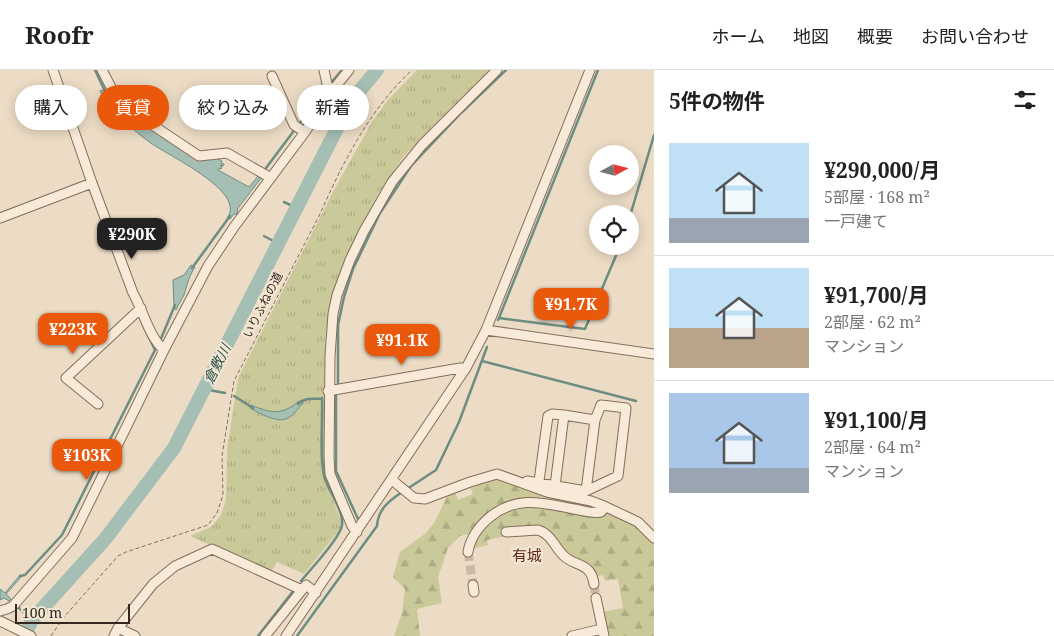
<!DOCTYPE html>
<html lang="ja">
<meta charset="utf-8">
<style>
:root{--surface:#fff;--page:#f6f6f6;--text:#222;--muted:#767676;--line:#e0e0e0;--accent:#ea580c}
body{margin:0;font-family:"Noto Serif","Noto Sans JP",serif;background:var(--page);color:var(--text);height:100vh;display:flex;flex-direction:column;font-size:19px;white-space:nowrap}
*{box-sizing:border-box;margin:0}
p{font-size:16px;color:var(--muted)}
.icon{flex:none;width:28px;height:28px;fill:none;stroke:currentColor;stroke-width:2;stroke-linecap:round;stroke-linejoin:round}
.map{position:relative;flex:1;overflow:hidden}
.panel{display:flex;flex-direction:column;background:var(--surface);width:400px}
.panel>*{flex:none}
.hud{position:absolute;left:15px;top:15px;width:475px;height:45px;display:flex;gap:10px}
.needle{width:32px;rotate:83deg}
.fabs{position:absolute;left:589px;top:75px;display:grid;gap:10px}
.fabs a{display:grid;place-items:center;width:50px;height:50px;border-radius:50%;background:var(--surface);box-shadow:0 2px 12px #0003;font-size:25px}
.scale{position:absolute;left:15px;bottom:12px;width:115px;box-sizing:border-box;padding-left:5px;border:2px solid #36281f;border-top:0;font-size:14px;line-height:18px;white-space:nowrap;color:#36281f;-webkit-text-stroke:4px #f3e7d4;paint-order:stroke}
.price{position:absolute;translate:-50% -42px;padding:0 11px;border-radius:10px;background:var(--accent);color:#fff;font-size:16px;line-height:32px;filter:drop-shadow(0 1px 2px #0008)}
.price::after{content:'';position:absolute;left:50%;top:30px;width:15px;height:11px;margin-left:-8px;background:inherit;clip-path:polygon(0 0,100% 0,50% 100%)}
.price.active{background:#222;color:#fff}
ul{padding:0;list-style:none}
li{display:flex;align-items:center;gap:15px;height:125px;padding:0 15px}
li+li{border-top:1px solid var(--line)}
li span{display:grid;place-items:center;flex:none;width:140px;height:100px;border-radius:0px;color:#555}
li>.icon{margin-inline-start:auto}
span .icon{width:60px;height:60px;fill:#fffc;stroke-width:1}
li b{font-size:21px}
h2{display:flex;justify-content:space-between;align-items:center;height:60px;padding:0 15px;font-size:21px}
.chip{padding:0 18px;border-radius:22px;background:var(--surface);box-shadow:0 2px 12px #0003;font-size:18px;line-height:45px}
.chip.active{background:var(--accent);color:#fff}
header{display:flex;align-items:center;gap:30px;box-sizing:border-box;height:70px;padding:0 25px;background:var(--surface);border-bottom:1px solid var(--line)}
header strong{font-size:24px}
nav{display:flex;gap:28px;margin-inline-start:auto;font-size:18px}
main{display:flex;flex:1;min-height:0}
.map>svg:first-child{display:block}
</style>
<header>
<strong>Roofr</strong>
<nav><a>ホーム</a><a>地図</a><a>概要</a><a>お問い合わせ</a></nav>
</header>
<main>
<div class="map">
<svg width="654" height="566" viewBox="0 0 654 566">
<defs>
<pattern id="forest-firs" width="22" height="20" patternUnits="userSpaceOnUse" patternTransform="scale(1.25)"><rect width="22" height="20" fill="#c9c99a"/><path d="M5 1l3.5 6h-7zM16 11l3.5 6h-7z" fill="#adad84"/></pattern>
<pattern id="park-tufts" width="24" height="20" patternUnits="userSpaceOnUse" patternTransform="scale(1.25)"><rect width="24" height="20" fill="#c9c99a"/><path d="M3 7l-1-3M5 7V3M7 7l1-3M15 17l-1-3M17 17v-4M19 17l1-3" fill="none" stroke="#adad84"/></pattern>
</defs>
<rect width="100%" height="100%" fill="#ecdcc5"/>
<!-- forest -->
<path fill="url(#forest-firs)" d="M 496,406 L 530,421 L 599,438 L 600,440 L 528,430 L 507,432 L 498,436 L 473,463 L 460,466 L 448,478 L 438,507 L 442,533 L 417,539 L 420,566 L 394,566 L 402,543 L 405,519 L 393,507 L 400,482 L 426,463 L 434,453 L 447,427 L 455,422 L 458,430 L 473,424 L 470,416 Z
M 520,435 L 607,441 L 636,455 L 654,472 L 654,566 L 607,566 L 602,542 L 623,538 L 618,509 L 605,511 L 603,505 L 595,507 L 571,488 L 550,463 L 506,466 L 487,470 L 488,475 L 471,479 L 474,471 L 491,449 Z"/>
<!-- park -->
<path fill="url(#park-tufts)" d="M 417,0 L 490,0 L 404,86 L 391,105 L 379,123 L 344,192 L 334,221 L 328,247 L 325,271 L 324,392 L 324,406 L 341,451 L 340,459 L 304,504 L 277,492 L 271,502 L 190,466 L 211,457 L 221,445 L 226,429 L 227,379 L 238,308 L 334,120 L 372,52 L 388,30 Z"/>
<!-- water -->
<path fill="#a6bfb5" stroke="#6e8d82" d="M 107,19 L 199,88 L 214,87 L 222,91 L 221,93 L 224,94 L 223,96 L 220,95 L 222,97 L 221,99 L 219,98 L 218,100 L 249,117 L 259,105 L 262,107 L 238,138 L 237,144 L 234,144 L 230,149 L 227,148 C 248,121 164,84 148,71 C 131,58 110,41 100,21 Z
M 191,195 L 195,197 C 189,206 187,215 184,225 C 182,229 178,235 176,240 L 174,237 L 173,210 L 184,205 Z
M 299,331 L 303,333 C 298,338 294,345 288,348 C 278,354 259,343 250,338 L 251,335 C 270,343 282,346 299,331 Z
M 20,505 L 22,506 L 6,524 L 11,529 L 9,531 L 4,528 L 0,530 L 0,519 L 5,523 Z"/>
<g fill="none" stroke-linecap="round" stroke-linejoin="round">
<!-- stream -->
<path stroke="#6e8d82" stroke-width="2.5" d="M 95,0 L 105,21
M 330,14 L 342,0
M 263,102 L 326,18
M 284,132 L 297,138
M 630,146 L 654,65
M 264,166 L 279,174
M 192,198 L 230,146
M 499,248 L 598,0
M 498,250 L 499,248 L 585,259 L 620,176
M 143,255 L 155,280
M 160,271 L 175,235
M 482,291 L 636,331
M 338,317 L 338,255 L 344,227 L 353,199 L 380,143 L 411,96 L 461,43 L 506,0
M 204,319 L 225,323
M 336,322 L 336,401 L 358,449
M 234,326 L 253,338
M 298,334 C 305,327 313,329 322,329
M 407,419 L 436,400 L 459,352 L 487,277
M 20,506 L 25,505 L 62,465 L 157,276
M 301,511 C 310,500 341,467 342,455 C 344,442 329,421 325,409 C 319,391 323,349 322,328
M 18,537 L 32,550
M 258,566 L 294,520
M 297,566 L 377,456 C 378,439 389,431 402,422"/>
<!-- river -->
<path stroke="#a6bfb5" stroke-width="14" d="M 24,566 L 32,550 L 106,468 L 174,378 L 351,31 L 377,0"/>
<!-- minor-tunnel -->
<path stroke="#c8b8a4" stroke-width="9" stroke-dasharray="9 4.5" stroke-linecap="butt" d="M 468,482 L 473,515
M 594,514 L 596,528"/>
<!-- minor casing -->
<g stroke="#856d5c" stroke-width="11">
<path id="minor" d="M 53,0 L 92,113 L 133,223 C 143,240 149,267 164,280
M 102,0 L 115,25 L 145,50 L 199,86 L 227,83 L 271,108
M 324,0 L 327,14 L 332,21
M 272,6 L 294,55 L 305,62
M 0,148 L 92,113
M 486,260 L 654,284
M 328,321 L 460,298 L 466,298
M 98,334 L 66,308 L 141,238
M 392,410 L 414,428 L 425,429 L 470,412 L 497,404 L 547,422 L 591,431 L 604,436 L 638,452 L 654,468
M 527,411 L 586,421 L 618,406 L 626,338 L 601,335 L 595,350
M 539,411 L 548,346 L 552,344 L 564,345
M 555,416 L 564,345 L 595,350 L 586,421
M 357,462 L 352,456 L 330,404 L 329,387 L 330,286 L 333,244 L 337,225 L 350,190 L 364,161 L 392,112 L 422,75 L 497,0
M 506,462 L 538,460 C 551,464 554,476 563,485 C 570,493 580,493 587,499 C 592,503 593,508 594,514
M 468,482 C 470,469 479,456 490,447 C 517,425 543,433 574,439 C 584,441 591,444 601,442 L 605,437
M 473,515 L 474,522
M 596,528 L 604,566
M 0,541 L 7,539 L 13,536 L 72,468 L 164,280 L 208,196 L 234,157 L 305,62 L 332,21 L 349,0
M 0,551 L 31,566
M 118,558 L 135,566
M 114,566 L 118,558 L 153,514 L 175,496 L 212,479 L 302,520
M 265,566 L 306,515 L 316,523
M 286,566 L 466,298 L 486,260 L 590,0
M 572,566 L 602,559"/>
</g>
<!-- path -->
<path stroke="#856d5c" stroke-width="1" stroke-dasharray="4 2.5" stroke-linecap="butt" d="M 51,566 L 64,547 L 118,486 L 126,482 L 208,455 L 217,443 L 223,425 L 222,386 L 234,311 L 320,144 C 343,92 370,39 412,0"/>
<!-- minor -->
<use href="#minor" stroke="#f7ead8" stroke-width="9"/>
</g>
<g text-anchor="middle" stroke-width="4" stroke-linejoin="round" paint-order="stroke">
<!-- street labels -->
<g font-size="12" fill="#36281f" stroke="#f3e7d4">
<text transform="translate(263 235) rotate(-63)" y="4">いりふねの道</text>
</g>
<!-- water labels -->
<g font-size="14" font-style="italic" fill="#2f554e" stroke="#f3e7d4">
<text transform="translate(217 294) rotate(-63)" y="5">倉敷川</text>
</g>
<!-- quarter labels -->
<g font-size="15" fill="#612721" stroke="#f3e7d4">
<text x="527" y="491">有城</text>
</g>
</g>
</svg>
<div class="fabs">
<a><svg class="needle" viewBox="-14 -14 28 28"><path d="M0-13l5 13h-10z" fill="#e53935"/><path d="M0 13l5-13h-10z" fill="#767676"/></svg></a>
<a><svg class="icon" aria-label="locate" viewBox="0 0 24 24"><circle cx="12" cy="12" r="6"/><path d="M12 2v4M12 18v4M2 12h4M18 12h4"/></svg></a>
</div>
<div class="scale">100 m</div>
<b class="price active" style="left:132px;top:190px">¥290K</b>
<b class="price" style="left:571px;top:260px">¥91.7K</b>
<b class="price" style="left:73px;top:285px">¥223K</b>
<b class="price" style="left:402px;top:296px">¥91.1K</b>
<b class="price" style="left:87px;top:411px">¥103K</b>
<div class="hud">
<a class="chip">購入</a>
<a class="chip active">賃貸</a>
<a class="chip">絞り込み</a>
<a class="chip">新着</a>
</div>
</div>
<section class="panel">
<h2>5件の物件<svg class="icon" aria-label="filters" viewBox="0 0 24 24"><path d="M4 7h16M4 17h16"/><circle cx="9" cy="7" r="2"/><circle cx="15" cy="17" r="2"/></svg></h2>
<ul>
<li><span style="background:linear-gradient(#bfe0f5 75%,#9aa5b1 0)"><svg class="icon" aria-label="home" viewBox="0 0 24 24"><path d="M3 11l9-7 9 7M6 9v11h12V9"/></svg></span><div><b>¥290,000/月</b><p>5部屋 · 168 m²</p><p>一戸建て</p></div></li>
<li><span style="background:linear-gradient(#bfe0f5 60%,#b9a48a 0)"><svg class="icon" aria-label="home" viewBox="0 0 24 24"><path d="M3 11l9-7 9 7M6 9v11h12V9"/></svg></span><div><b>¥91,700/月</b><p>2部屋 · 62 m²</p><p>マンション</p></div></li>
<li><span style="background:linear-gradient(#a9c7e8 75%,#9aa5b1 0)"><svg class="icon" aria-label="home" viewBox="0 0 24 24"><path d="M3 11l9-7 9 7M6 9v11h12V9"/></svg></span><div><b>¥91,100/月</b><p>2部屋 · 64 m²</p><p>マンション</p></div></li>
</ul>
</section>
</main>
